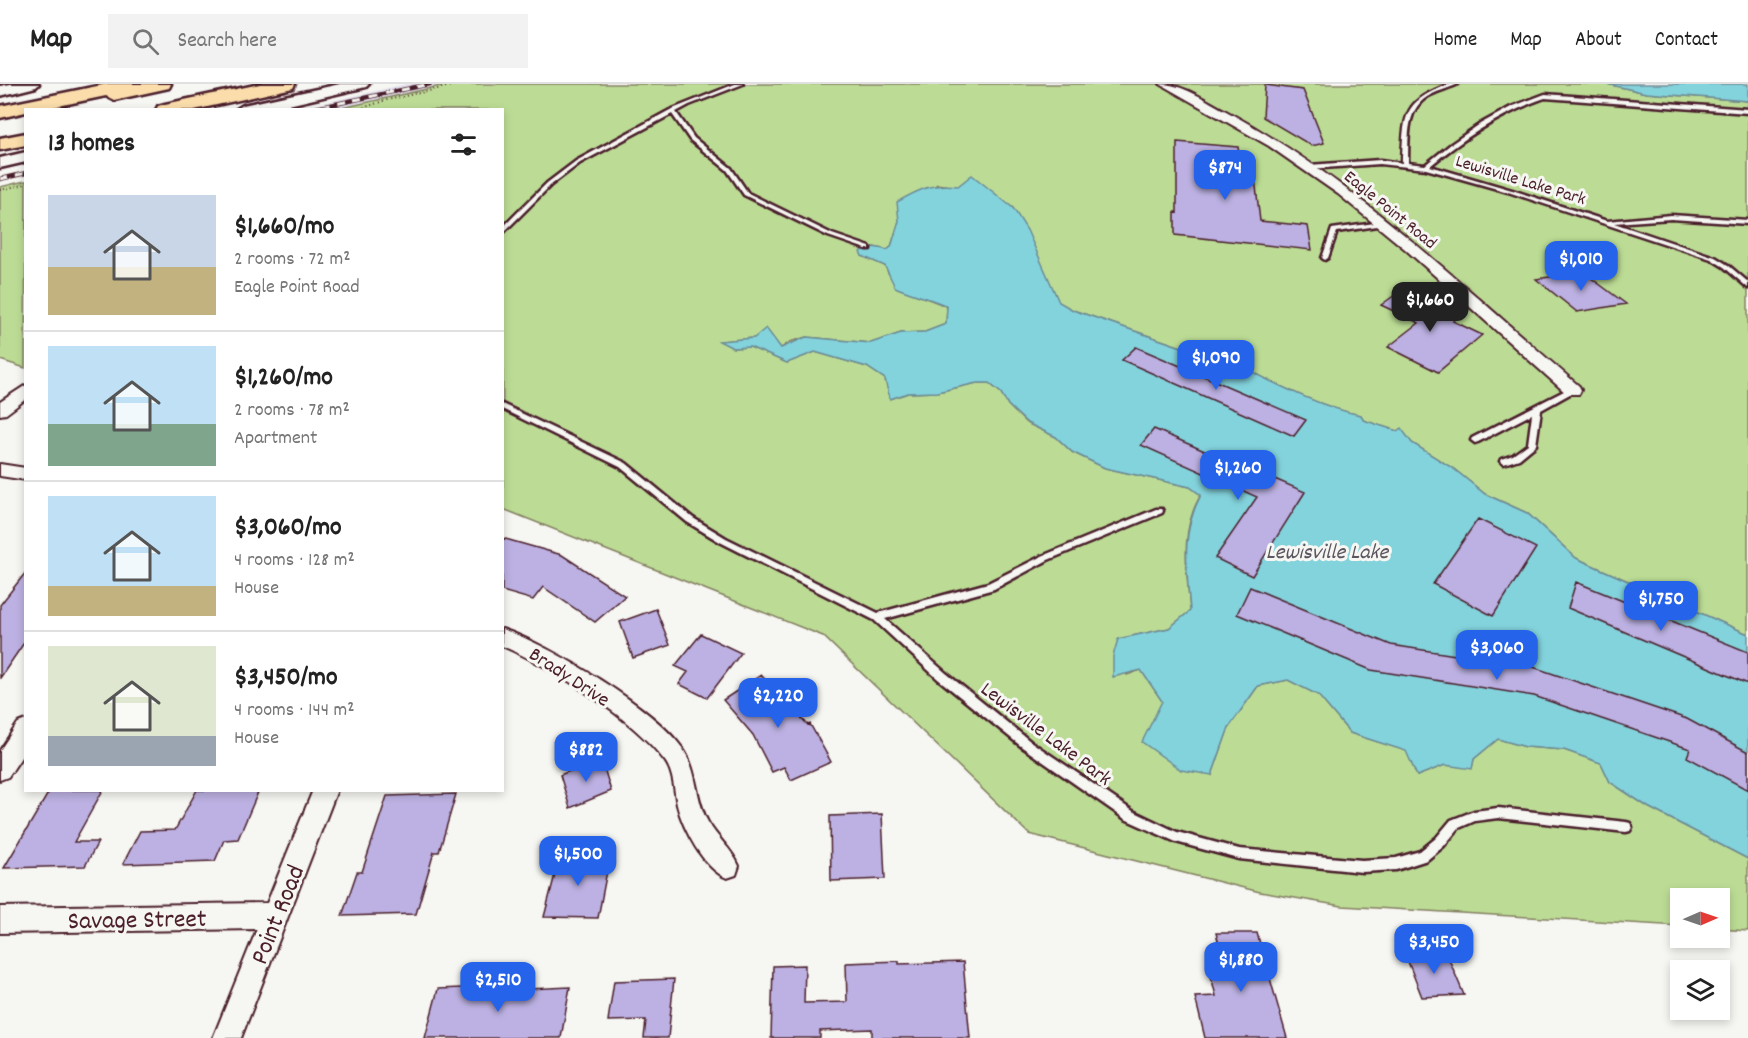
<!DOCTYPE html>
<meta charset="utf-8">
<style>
:root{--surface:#fff;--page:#f2f2f2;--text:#222;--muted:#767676;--line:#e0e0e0;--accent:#2563eb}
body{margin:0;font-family:Dekko,sans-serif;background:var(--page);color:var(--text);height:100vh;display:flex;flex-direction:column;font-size:22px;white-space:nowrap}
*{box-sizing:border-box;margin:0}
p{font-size:20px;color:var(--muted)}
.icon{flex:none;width:33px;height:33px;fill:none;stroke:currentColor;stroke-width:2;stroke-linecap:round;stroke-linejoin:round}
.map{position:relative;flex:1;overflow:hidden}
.drawer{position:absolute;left:24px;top:24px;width:480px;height:684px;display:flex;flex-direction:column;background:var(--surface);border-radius:0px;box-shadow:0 3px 9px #0003}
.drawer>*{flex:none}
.needle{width:39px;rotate:88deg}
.tools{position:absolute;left:1670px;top:804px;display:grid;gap:12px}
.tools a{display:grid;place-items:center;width:60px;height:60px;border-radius:0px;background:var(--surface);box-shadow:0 3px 9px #0003;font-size:30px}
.price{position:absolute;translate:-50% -51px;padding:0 14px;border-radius:12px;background:var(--accent);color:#fff;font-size:20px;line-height:39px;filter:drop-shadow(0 2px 3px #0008)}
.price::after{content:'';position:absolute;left:50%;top:36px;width:18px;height:14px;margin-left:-9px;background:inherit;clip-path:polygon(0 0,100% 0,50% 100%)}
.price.on{background:#222;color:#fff}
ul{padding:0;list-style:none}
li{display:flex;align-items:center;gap:18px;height:150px;padding:0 24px}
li+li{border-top:2px solid var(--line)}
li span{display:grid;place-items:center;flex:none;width:168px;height:120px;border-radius:0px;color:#555}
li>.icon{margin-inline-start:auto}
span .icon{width:72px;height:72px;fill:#fffc;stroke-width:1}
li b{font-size:26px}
h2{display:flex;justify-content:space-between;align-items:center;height:72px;padding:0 24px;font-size:26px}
header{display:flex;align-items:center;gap:36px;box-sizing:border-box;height:84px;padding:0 30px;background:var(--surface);border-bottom:2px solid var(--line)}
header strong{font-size:28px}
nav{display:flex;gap:33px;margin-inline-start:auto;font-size:21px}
.search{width:420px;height:54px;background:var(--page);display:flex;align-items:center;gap:15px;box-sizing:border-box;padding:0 21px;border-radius:0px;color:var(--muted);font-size:22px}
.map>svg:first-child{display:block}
</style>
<header>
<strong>Map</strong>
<div class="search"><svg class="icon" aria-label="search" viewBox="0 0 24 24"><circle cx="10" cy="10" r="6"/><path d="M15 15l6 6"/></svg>Search here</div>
<nav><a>Home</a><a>Map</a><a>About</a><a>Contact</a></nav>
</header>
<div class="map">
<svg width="1748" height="954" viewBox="0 0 1748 954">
<rect width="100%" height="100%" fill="#f6f6f2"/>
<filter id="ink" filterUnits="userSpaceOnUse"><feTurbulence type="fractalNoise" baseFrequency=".0167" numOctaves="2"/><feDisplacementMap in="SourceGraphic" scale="12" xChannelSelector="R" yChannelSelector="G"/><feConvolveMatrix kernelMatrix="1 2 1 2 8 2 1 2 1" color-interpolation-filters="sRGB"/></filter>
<g filter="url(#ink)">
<!-- built -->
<path fill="#e5e1ed" d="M 406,0 L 449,0 L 333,25 L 292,26 Z"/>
<!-- green -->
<path fill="#bcdc95" stroke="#837e60" stroke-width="1.5" d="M 449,0 L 1607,0 L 1646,9 L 1748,17 L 1748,550 L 1576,474 L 1527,429 L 1485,410 L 1454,385 L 1412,359 L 1401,345 L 1397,347 L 1363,336 L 1361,331 C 1327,325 1280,303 1249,286 L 1073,226 L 1058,218 L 1013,124 L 992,108 L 937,100 L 899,137 L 891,163 L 887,166 L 874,163 L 863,164 L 862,172 L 885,182 C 896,211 923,210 947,223 L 946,240 L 925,248 L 901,249 L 871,259 L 806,253 L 790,258 L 781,264 L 754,254 L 721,257 L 733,264 L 750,263 L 787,279 L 815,268 L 867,283 L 885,295 L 890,315 L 908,309 L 937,308 L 977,299 L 989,299 L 1001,309 L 1008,321 L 1026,339 L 1056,353 L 1072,368 L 1105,384 L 1190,403 L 1201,411 C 1179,446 1187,488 1190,527 L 1169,544 L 1118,555 L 1127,591 L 1141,586 L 1212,691 L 1229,643 L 1258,602 L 1288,596 L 1318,611 L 1350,649 L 1407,667 L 1417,692 L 1445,681 L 1472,684 L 1474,675 L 1498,655 L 1526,663 L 1564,666 L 1601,679 L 1610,698 L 1648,723 L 1748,775 L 1748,847 L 1719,845 L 1719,814 L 1680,814 L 1680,842 L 1342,822 L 1260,808 L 1029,750 L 823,552 L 503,425 L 502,26 L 333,26 Z
M 25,97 L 26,97 L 25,284 L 0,276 L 0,103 Z"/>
<!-- water -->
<path fill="#83d3dd" stroke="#6c8b96" stroke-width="1.5" d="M 1607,0 L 1748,0 L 1748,17 L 1646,9 Z
M 972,91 L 1013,124 L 1027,146 L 1059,218 L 1073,226 L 1249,286 C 1280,303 1327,325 1361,331 L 1363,336 L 1397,347 L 1401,344 L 1412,359 L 1454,385 L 1485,410 L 1527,429 L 1576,474 L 1748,550 L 1748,775 L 1648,723 L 1610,698 L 1601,679 L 1564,666 L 1526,663 L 1498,655 L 1474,675 L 1472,685 L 1445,681 L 1417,692 L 1406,667 L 1350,649 L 1318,611 L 1288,596 L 1258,602 L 1229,643 L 1212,691 L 1181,686 L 1142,658 L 1162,617 L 1141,586 L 1113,593 L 1113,572 L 1118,555 L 1169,544 L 1190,527 C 1187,485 1180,450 1201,411 L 1190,403 L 1105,384 L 1072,368 L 1056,353 L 1027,339 L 1008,321 L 1001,309 L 989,299 L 977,299 L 937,308 L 908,309 L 890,315 L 885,295 L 867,283 L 815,268 L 787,279 L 750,263 L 733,264 L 719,257 L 754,254 L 766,244 L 781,264 L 806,253 L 871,259 L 901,249 L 925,248 L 946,240 L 947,222 C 930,214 913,211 895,203 L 885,182 L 862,172 L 860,168 C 868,161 877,163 887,166 L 891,163 L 899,137 L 897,118 C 920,105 931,99 958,102 Z"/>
<!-- building -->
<path fill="#bcb1e2" stroke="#4a1f2b" stroke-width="1.5" d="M 1265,1 L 1303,6 L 1324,59 L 1312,62 L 1263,33 Z
M 1177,58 L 1238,63 L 1242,92 L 1255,94 L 1260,137 L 1308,142 L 1312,166 L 1175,151 L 1175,128 L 1177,129 Z
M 1583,188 L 1626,220 L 1577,228 L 1536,195 Z
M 1399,208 L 1457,234 L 1453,237 L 1482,251 L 1438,288 L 1388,263 L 1419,239 L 1381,221 Z
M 1136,263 L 1306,336 L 1294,352 L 1122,276 Z
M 1154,345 L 1269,395 L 1270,393 L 1305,408 L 1252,492 L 1215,474 L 1257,413 L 1141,361 Z
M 1478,435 L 1536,464 L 1493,532 L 1433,500 Z
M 502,454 L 562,471 L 625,512 L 595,538 L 543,503 L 533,516 L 502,507 Z
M 26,488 L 26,556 L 0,594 L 0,521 Z
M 1576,498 L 1748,568 L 1748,600 L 1568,524 Z
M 1250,503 L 1391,561 L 1533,583 L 1687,635 L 1748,668 L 1748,706 L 1687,673 L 1690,665 L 1534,612 L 1371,586 L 1237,530 Z
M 656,525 L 670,561 L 633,574 L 620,538 Z
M 701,550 L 741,569 L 707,614 L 679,600 L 688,588 L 675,582 Z
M 761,591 L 808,641 L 810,640 L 831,678 L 791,696 L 784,683 L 772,688 L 753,651 L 723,616 Z
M 601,674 L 611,707 L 570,724 L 560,691 Z
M 50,706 L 103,706 L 74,758 L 98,758 L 85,782 L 4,784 Z
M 197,706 L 259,706 L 238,755 L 224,756 L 215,777 L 123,780 L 140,747 L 175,746 Z
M 456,710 L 439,768 L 434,768 L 416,830 L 342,832 L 357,788 L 362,788 L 387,712 Z
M 882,730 L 885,795 L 831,797 L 830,732 Z
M 560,771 L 610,771 L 598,834 L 544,833 Z
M 1216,849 L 1257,849 L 1287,954 L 1205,954 L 1195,913 L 1216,912 L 1209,884 L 1225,883 Z
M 1446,868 L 1464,911 L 1422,913 L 1405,870 Z
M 899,877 L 899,880 L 963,878 L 970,954 L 872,954 L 872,945 L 820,947 L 820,954 L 771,954 L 773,882 L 805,881 L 804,919 L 847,918 L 846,879 Z
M 674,895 L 668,954 L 644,954 L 646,936 L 608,937 L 614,897 Z
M 508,902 L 507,906 L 570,903 L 561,954 L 425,954 L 438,905 Z"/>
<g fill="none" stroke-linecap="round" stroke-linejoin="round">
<!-- lane casing -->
<g stroke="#4a1f2b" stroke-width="5">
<path id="lane" d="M 735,0 L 743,0 L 689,21 L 676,28 L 694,54 L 731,84 L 748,109 L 832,150 L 870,163 L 870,165 L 866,165 L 828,152 L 744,111 L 727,86 L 690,56 L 672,30 L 580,79 L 551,101 L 502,150 L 502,144 L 547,99 L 576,77 L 670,26 Z
M 1450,0 L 1458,0 C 1448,5 1436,7 1427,13 C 1405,27 1409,57 1408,79 L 1425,81 L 1451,60 L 1480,40 L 1511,23 L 1545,10 L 1748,25 L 1748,29 L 1545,14 C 1502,29 1465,53 1430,82 L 1512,106 L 1607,137 L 1671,131 L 1748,136 L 1748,140 L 1671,135 L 1614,139 L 1715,173 L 1728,181 L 1748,198 L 1748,204 L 1724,183 L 1711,175 L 1508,108 L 1426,85 L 1380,80 L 1309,85 L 1306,83 L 1309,81 L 1380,76 L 1402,79 C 1404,32 1402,17 1450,0 Z
M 1382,138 L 1384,139 L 1384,141 L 1337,148 L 1328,174 L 1325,176 L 1322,174 L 1332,145 Z
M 1570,304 L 1573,304 L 1577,306 L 1541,326 L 1536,361 L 1519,375 L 1504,380 L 1500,377 L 1501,375 L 1513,371 L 1528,360 L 1532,330 L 1478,358 L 1475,359 L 1471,356 L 1472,354 Z
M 502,320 L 626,379 L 693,434 L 726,454 L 878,529 L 988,499 L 1042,472 L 1156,425 L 1162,425 L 1163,427 L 1162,429 L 1048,476 L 994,505 L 885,535 L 946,589 L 1030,657 L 1133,727 L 1177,748 L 1239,765 L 1362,776 L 1396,774 L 1420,767 L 1436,754 L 1451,736 L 1474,727 L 1498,724 L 1626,738 L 1630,739 L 1632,743 L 1630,747 L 1626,748 L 1498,734 L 1475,737 L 1459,744 L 1444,762 L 1427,776 L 1396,786 L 1362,788 L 1239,775 L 1176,758 L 1125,735 L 1022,663 L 938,595 L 874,536 L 720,458 L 687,438 L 620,383 L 502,325 Z"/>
</g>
<!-- street casing -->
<g stroke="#4a1f2b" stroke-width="4">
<path id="street" d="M 1160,0 C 1183,0 1205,16 1226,27 C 1359,99 1465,205 1579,302 L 1581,306 L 1579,310 L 1567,310 L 1405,165 L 1338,110 L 1269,62 Z
M 26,301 L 26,315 L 6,330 L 0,331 L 0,318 Z
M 0,380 L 26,384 L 26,396 L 0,392 Z
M 502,545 C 550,561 655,624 683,665 C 698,687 695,715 708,738 C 717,754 732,765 739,782 L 736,791 L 727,794 C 704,785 683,745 677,721 C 674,707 674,689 665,677 C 633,634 552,583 502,562 Z
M 26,636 L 26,666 L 8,693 L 0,696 L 0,666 L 18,639 Z
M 313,706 L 337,706 L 241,954 L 213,954 L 257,845 L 0,849 L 0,823 L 267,819 Z"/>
</g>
<!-- secondary casing -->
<g stroke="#4a1f2b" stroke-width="5">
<path id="secondary" d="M 11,0 L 39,0 L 36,3 L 0,12 L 0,2 Z
M 340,0 L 369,0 L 366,3 L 267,26 L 235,26 L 243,21 Z
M 26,68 L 26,78 L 0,84 L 0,74 Z"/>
</g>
<!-- highway casing -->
<g stroke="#4a1f2b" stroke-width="5">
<path id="highway" d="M 107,0 L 171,0 L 169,4 L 114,16 L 106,12 L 39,26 L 26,26 L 26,28 L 0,34 L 0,22 Z
M 260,0 L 295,0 L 293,4 L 194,26 L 156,26 L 158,22 L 165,20 Z
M 26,49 L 26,61 L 0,66 L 0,54 Z"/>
</g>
<!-- path -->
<path stroke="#4a1f2b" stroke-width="2" stroke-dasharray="1 3" stroke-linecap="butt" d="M 356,26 L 387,16 L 460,0
M 0,106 L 26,100"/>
<!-- lane -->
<use href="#lane" fill="#f6f6f2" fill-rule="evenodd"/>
<!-- street -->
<use href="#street" fill="#f6f6f2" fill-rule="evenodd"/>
<!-- secondary -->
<use href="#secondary" fill="#f6f6f2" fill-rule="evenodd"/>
<!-- highway -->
<use href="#highway" fill="#faddab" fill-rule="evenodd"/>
<!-- rail casing -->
<g stroke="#4a1f2b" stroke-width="4.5">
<path id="rail" d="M 307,26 L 430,0
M 0,95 L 26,89"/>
</g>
<!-- rail -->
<use href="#rail" stroke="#f6f6f2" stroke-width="3" stroke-dasharray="8" stroke-linecap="butt"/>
</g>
</g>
<g text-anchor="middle" stroke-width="6" stroke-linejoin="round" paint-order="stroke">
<!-- far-street labels -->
<g font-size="18" fill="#4a1f2b" stroke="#f6f6f2">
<text transform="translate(1521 95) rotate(17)" y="6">Lewisville Lake Park</text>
<text transform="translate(1391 125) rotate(39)" y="6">Eagle Point Road</text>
</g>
<!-- street labels -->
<g font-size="21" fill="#4a1f2b" stroke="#f6f6f2">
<text transform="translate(570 592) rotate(33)" y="7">Brady Drive</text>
<text transform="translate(1047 649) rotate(37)" y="7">Lewisville Lake Park</text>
</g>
<!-- water labels -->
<g font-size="22" font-style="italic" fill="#5b5560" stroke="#f6f6f2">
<text x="1327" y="474">Lewisville Lake</text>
</g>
<!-- near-street labels -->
<g font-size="26" fill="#4a1f2b" stroke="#f6f6f2">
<text transform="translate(276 830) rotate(-68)" y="9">Point Road</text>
<text transform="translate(137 834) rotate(-1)" y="9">Savage Street</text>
</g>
</g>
</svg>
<div class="tools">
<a><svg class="needle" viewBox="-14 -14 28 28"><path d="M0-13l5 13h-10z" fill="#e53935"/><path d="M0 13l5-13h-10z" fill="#767676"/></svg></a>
<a><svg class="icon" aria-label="layers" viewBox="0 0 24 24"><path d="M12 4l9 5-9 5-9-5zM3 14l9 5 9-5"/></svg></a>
</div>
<b class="price" style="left:1225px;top:117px">$874</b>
<b class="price" style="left:1581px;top:208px">$1,010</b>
<b class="price on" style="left:1430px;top:249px">$1,660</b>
<b class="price" style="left:1216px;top:307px">$1,090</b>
<b class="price" style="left:1238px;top:417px">$1,260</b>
<b class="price" style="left:1661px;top:548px">$1,750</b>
<b class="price" style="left:1497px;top:597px">$3,060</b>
<b class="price" style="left:778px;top:645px">$2,220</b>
<b class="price" style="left:586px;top:699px">$882</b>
<b class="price" style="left:578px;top:803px">$1,500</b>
<b class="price" style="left:1434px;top:891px">$3,450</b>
<b class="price" style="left:1241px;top:909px">$1,880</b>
<b class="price" style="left:498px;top:929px">$2,510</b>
<section class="drawer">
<h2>13 homes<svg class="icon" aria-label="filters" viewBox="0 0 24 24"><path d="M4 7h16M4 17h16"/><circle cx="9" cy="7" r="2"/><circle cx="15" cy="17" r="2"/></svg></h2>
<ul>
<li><span style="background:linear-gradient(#c9d6e8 60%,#c2b280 0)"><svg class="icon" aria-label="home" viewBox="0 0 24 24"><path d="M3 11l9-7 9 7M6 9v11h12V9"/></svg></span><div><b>$1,660/mo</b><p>2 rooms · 72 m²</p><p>Eagle Point Road</p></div></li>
<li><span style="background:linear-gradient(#bfe0f5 65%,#7fa58c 0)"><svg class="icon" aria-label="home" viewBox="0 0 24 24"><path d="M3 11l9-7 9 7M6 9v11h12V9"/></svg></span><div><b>$1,260/mo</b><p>2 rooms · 78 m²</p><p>Apartment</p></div></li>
<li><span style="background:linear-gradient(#bfe0f5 75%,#c2b280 0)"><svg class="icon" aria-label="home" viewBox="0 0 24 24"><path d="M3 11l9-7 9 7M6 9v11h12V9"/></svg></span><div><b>$3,060/mo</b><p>4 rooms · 128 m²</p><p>House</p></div></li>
<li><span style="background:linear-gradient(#dfe7d0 75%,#9aa5b1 0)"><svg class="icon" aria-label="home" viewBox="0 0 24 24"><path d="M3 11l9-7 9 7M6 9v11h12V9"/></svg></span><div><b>$3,450/mo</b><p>4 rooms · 144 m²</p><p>House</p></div></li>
</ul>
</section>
</div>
